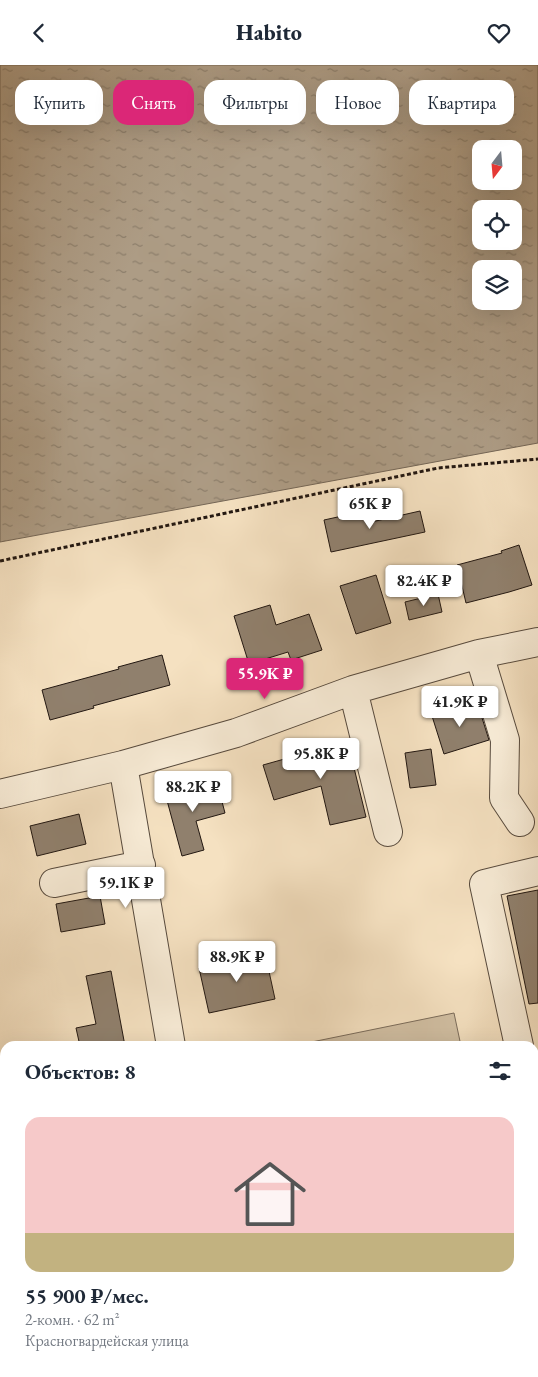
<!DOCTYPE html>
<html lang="ru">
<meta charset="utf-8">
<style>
:root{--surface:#fff;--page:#f6f6f7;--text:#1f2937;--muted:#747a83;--line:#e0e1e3;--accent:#db2777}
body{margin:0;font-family:"EB Garamond",serif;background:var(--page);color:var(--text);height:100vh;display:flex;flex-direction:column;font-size:19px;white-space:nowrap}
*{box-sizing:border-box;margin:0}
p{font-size:16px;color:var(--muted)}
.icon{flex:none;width:28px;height:28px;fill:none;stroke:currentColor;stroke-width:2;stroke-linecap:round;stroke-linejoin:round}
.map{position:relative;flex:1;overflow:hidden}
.sheet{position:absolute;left:0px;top:976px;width:539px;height:336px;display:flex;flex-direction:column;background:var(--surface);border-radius:15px 15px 0 0;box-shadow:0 5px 20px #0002}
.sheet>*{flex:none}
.top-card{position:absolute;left:15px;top:15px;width:509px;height:45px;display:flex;gap:10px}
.needle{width:32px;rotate:196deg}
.buttons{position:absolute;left:472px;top:75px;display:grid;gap:10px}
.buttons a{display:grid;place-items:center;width:50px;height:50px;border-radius:10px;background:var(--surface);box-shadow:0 5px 20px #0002;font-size:25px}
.price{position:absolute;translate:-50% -42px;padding:0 11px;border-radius:5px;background:#fff;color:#222;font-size:16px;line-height:32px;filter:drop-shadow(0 1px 2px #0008)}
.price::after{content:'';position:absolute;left:50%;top:30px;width:15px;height:11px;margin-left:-8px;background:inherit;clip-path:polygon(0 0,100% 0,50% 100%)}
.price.on{background:var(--accent);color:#fff}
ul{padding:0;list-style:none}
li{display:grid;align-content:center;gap:10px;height:265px;padding:0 25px}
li+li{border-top:1px solid var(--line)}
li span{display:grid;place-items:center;height:155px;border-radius:15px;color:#555}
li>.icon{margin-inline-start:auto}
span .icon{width:90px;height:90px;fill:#fffc;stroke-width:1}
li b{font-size:21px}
h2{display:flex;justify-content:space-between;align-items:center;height:60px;padding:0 25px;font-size:21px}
.tag{padding:0 18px;border-radius:15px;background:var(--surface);box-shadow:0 5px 20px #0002;font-size:18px;line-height:45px}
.tag.on{background:var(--accent);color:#fff}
header{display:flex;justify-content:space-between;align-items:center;height:65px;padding:0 25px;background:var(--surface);font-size:22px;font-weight:800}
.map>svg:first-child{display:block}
</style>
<header><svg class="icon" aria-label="back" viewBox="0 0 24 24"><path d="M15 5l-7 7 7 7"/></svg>Habito<svg class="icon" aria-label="heart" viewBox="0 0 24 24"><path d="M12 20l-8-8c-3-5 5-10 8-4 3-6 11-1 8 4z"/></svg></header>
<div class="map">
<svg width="538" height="1312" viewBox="0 0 538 1312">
<defs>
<pattern id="water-ripples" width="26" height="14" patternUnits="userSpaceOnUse" patternTransform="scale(1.25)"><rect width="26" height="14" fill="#ad9c85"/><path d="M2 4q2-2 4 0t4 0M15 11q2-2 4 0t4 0" fill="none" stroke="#8c7e6b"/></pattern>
</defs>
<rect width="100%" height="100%" fill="#f5e1c1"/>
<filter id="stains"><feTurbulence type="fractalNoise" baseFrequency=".004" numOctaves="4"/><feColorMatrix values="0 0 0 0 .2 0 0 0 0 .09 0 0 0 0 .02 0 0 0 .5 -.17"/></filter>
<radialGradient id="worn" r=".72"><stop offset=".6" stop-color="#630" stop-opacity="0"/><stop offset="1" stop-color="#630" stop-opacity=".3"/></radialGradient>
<!-- pitch -->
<path fill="#d1bfa3" stroke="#7a6b5a" d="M 454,948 L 461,981 L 292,981 Z
M 308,1308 L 370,1308 L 347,1312 L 309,1312 Z"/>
<!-- water -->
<path fill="url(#water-ripples)" stroke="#756757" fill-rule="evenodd" d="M 0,0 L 538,0 L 538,378 L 0,477 ZM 481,84 L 514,84 L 514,116 L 481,116 ZM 481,144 L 514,144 L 514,176 L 481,176 ZM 481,204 L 514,204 L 514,236 L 481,236 Z"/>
<!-- building -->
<path fill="#90806d" stroke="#221711" d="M 365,446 L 367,458 L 420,446 L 425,467 L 331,487 L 324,455 Z
M 519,480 L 532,520 L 509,527 L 466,538 L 457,500 L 502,488 L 501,486 Z
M 376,510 L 391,558 L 356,569 L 340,521 Z
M 438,529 L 442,547 L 409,555 L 405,537 Z
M 270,540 L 276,560 L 309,549 L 322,585 L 291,595 L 288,587 L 249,599 L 234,551 Z
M 162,590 L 170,620 L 93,641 L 94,643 L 50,655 L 42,625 L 119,604 L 118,602 Z
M 477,637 L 489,675 L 444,689 L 432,651 Z
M 347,674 L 366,752 L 330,760 L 321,721 L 274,735 L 263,700 L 313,686 L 312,682 Z
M 431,684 L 436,720 L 410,723 L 405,688 Z
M 216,714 L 225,748 L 196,756 L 204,785 L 182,791 L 165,728 Z
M 79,749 L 86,779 L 37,791 L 30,761 Z
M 538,825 L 538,938 L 529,939 L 507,831 Z
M 100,831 L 105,859 L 61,867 L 56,839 Z
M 265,888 L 275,934 L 209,948 L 199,903 Z
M 111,906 L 125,981 L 80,981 L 76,963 L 96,959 L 86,911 Z"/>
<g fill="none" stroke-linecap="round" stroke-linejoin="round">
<!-- minor casing -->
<g stroke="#574a3d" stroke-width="30">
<path id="minor" d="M 479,589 L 505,675 L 504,733 L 520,757
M 353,625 L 388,767
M 123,700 L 171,981
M 0,729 L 123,700 L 236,668 L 353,625 L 479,589 L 538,577
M 54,818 L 141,800
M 519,981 L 484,819 L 538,806
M 534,1049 L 538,1069
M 226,1308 L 227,1312"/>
</g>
<!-- path -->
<path stroke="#221711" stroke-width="3" stroke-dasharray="4 2.5" stroke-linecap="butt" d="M 0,496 L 438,403 L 538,394"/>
<!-- minor -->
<use href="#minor" stroke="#f8ecd7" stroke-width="28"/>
</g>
<rect width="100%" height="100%" filter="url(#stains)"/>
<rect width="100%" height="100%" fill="url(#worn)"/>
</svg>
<div class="buttons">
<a><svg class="needle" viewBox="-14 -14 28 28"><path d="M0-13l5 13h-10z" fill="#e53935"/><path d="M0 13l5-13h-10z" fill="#747a83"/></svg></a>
<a><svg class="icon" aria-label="locate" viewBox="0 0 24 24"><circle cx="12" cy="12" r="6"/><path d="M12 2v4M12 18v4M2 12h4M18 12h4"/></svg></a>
<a><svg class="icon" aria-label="layers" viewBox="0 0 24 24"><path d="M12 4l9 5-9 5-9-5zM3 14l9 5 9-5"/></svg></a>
</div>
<b class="price" style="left:370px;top:465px">65K ₽</b>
<b class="price" style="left:424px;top:542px">82.4K ₽</b>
<b class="price on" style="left:265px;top:635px">55.9K ₽</b>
<b class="price" style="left:460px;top:663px">41.9K ₽</b>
<b class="price" style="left:321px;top:715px">95.8K ₽</b>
<b class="price" style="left:193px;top:748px">88.2K ₽</b>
<b class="price" style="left:126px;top:844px">59.1K ₽</b>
<b class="price" style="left:237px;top:918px">88.9K ₽</b>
<div class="top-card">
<a class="tag">Купить</a>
<a class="tag on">Снять</a>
<a class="tag">Фильтры</a>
<a class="tag">Новое</a>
<a class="tag">Квартира</a>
</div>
<section class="sheet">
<h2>Объектов: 8<svg class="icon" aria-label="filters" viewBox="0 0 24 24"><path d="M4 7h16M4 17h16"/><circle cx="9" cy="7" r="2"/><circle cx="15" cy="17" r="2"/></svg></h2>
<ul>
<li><span style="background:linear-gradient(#f6c9c9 75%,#c2b280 0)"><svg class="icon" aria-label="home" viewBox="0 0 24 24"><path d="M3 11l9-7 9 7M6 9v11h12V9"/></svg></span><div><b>55 900 ₽/мес.</b><p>2-комн. · 62 m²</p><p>Красногвардейская улица</p></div></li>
</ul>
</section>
</div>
